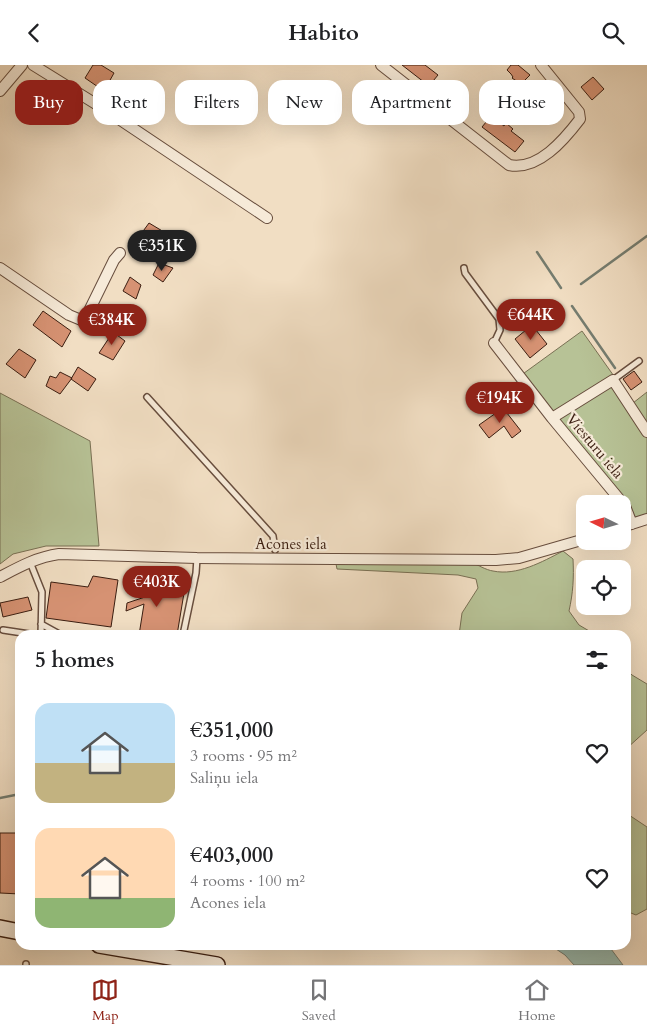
<!DOCTYPE html>
<meta charset="utf-8">
<style>
:root{--surface:#fff;--page:#f6f6f6;--text:#202124;--muted:#757577;--line:#e0e0e0;--accent:#8f2418}
body{margin:0;font-family:Cardo,serif;background:var(--page);color:var(--text);height:100vh;display:flex;flex-direction:column;font-size:19px;white-space:nowrap}
*{box-sizing:border-box;margin:0}
p{font-size:16px;color:var(--muted)}
.icon{flex:none;width:28px;height:28px;fill:none;stroke:currentColor;stroke-width:2;stroke-linecap:round;stroke-linejoin:round}
.map{position:relative;flex:1;overflow:hidden}
.sheet{position:absolute;left:15px;top:565px;width:616px;height:320px;display:flex;flex-direction:column;background:var(--surface);border-radius:15px;box-shadow:0 5px 20px #0002}
.sheet>*{flex:none}
.hud{position:absolute;left:15px;top:15px;width:618px;height:45px;display:flex;gap:10px}
.needle{width:32px;rotate:275deg}
.tools{position:absolute;left:576px;top:430px;display:grid;gap:10px}
.tools a{display:grid;place-items:center;width:55px;height:55px;border-radius:10px;background:var(--surface);box-shadow:0 5px 20px #0002;font-size:25px}
.price{position:absolute;translate:-50% -42px;padding:0 11px;border-radius:18px;background:var(--accent);color:#fff;font-size:16px;line-height:32px;filter:drop-shadow(0 1px 2px #0008)}
.price::after{content:'';position:absolute;left:50%;top:30px;width:15px;height:11px;margin-left:-8px;background:inherit;clip-path:polygon(0 0,100% 0,50% 100%)}
.price.active{background:#222;color:#fff}
ul{padding:0;list-style:none}
li{display:flex;align-items:center;gap:15px;height:125px;padding:0 20px}
li span{display:grid;place-items:center;flex:none;width:140px;height:100px;border-radius:15px;color:#555}
li>.icon{margin-inline-start:auto}
span .icon{width:60px;height:60px;fill:#fffc;stroke-width:1}
li b{font-size:21px}
h2{display:flex;justify-content:space-between;align-items:center;height:60px;padding:0 20px;font-size:21px}
.tag{padding:0 18px;border-radius:15px;background:var(--surface);box-shadow:0 5px 20px #0002;font-size:18px;line-height:45px}
.tag.active{background:var(--accent);color:#fff}
header{display:flex;justify-content:space-between;align-items:center;height:65px;padding:0 20px;background:var(--surface);font-size:22px;font-weight:700}
.tabs{display:flex;justify-content:space-around;align-items:center;height:70px;border-top:1px solid var(--line);background:var(--surface);font-size:14px;color:var(--muted)}
.tabs a{display:grid;justify-items:center;gap:2px}
.tabs .active{color:var(--accent)}
.map>svg:first-child{display:block}
</style>
<header><svg class="icon" aria-label="back" viewBox="0 0 24 24"><path d="M15 5l-7 7 7 7"/></svg>Habito<svg class="icon" aria-label="search" viewBox="0 0 24 24"><circle cx="10" cy="10" r="6"/><path d="M15 15l6 6"/></svg></header>
<div class="map">
<svg width="647" height="900" viewBox="0 0 647 900">
<rect width="100%" height="100%" fill="#f1dec3"/>
<filter id="stains"><feTurbulence type="fractalNoise" baseFrequency=".004" numOctaves="4"/><feColorMatrix values="0 0 0 0 .2 0 0 0 0 .09 0 0 0 0 .02 0 0 0 .5 -.17"/></filter>
<radialGradient id="worn" r=".72"><stop offset=".6" stop-color="#630" stop-opacity="0"/><stop offset="1" stop-color="#630" stop-opacity=".3"/></radialGradient>
<!-- green -->
<path fill="#b7c296" stroke="#797054" d="M 582,266 L 633,338 L 647,327 L 647,454 L 632,459 L 625,441 L 520,311 Z
M 0,328 L 90,376 L 99,481 L 46,481 L 13,489 L 0,499 Z
M 563,486 L 573,494 C 574,513 573,528 569,546 L 579,560 L 596,570 L 459,570 L 462,548 L 478,523 L 476,514 L 458,510 L 337,504 L 335,494 L 471,497 C 478,500 486,505 493,506 C 517,511 542,497 563,486 Z
M 626,604 L 632,610 L 647,619 L 647,665 L 626,684 Z
M 626,748 L 647,762 L 647,844 L 636,850 L 626,846 Z"/>
<!-- water -->
<path fill="#9bbcb0" stroke="#757d70" d="M 550,880 L 608,880 L 623,900 L 574,900 L 565,890 Z"/>
<g fill="none" stroke-linecap="round" stroke-linejoin="round">
<!-- stream -->
<path stroke="#757d70" stroke-width="2.5" d="M 537,187 L 561,223
M 581,219 L 647,171
M 572,241 L 615,303
M 0,733 L 20,729"/>
</g>
<!-- building -->
<path fill="#d69273" stroke="#3b1e11" d="M 93,0 L 101,0 L 114,8 L 104,26 L 85,13 Z
M 402,0 L 425,0 L 438,10 L 429,21 Z
M 511,0 L 518,0 L 530,10 L 521,19 L 512,13 L 513,12 L 511,9 L 507,5 Z
M 593,12 L 604,24 L 592,35 L 581,22 Z
M 491,51 L 504,61 L 506,58 L 513,64 L 511,66 L 524,76 L 515,87 L 482,62 Z
M 149,158 L 169,170 L 170,167 L 181,173 L 174,185 L 152,174 L 151,177 L 147,176 L 141,169 Z
M 159,198 L 173,203 L 163,217 L 153,210 Z
M 130,212 L 141,220 L 136,234 L 123,226 Z
M 43,246 L 71,266 L 62,282 L 33,260 Z
M 532,260 L 547,279 L 530,293 L 515,274 Z
M 113,267 L 125,276 L 113,295 L 99,288 Z
M 19,284 L 36,295 L 25,313 L 6,299 Z
M 78,302 L 96,314 L 88,326 L 71,314 Z
M 634,306 L 642,317 L 631,325 L 623,314 Z
M 60,307 L 72,313 L 60,329 L 46,321 L 50,311 L 56,313 Z
M 503,343 L 521,366 L 512,373 L 504,361 L 489,373 L 479,360 Z
M 93,511 L 118,515 L 111,562 L 46,553 L 51,517 L 88,522 Z
M 132,513 L 170,520 L 169,525 L 184,528 L 177,570 L 139,570 L 144,539 L 126,546 L 127,538 L 151,530 L 129,526 Z
M 28,532 L 32,545 L 3,552 L 0,538 Z
M 0,768 L 20,768 L 20,829 L 0,828 Z"/>
<g fill="none" stroke-linecap="round" stroke-linejoin="round">
<!-- lane casing -->
<g stroke="#684e3e" stroke-width="8">
<path id="lane" d="M 464,203 L 465,208 L 499,254 L 500,265 L 494,278
M 613,315 L 639,296
M 147,332 L 273,471 L 275,485
M 30,497 L 42,527 L 41,570
M 41,559 L 61,570
M 3,565 L 36,570
M 183,570 L 196,508 L 197,493
M 26,900 L 26,899"/>
</g>
<!-- street casing -->
<g stroke="#684e3e" stroke-width="12">
<path id="street" d="M 33,0 L 104,44 L 267,153
M 381,0 L 509,100 C 538,106 564,75 580,54 L 579,47 L 541,0
M 0,26 L 22,0
M 0,203 L 69,250 L 81,255 L 88,248 L 114,195 L 120,188
M 494,278 L 552,353 L 625,441 L 632,459
M 552,353 L 613,315 L 647,367
M 622,462 L 647,454
M 0,512 C 19,502 37,492 59,489 L 197,493 L 496,495 L 519,493 L 585,474"/>
</g>
<!-- secondary casing -->
<g stroke="#3b1e11" stroke-width="18">
<path id="secondary" d="M 0,863 L 20,867
M 99,880 L 217,900"/>
</g>
<!-- lane -->
<use href="#lane" stroke="#f6ead8" stroke-width="5"/>
<!-- street -->
<use href="#street" stroke="#f6ead8" stroke-width="10"/>
<!-- secondary -->
<use href="#secondary" stroke="#f6ead8" stroke-width="15"/>
</g>
<g text-anchor="middle" stroke-width="4.5" stroke-linejoin="round" paint-order="stroke">
<!-- street labels -->
<g font-size="15" fill="#3b1e11" stroke="#f6ead8">
<text transform="translate(595 381) rotate(50)" y="5">Viesturu iela</text>
<text x="291" y="484">Acones iela</text>
</g>
</g>
<rect width="100%" height="100%" filter="url(#stains)"/>
<rect width="100%" height="100%" fill="url(#worn)"/>
</svg>
<div class="tools">
<a><svg class="needle" viewBox="-14 -14 28 28"><path d="M0-13l5 13h-10z" fill="#e53935"/><path d="M0 13l5-13h-10z" fill="#757577"/></svg></a>
<a><svg class="icon" aria-label="locate" viewBox="0 0 24 24"><circle cx="12" cy="12" r="6"/><path d="M12 2v4M12 18v4M2 12h4M18 12h4"/></svg></a>
</div>
<b class="price active" style="left:162px;top:207px">€351K</b>
<b class="price" style="left:531px;top:276px">€644K</b>
<b class="price" style="left:112px;top:281px">€384K</b>
<b class="price" style="left:500px;top:359px">€194K</b>
<b class="price" style="left:157px;top:543px">€403K</b>
<div class="hud">
<a class="tag active">Buy</a>
<a class="tag">Rent</a>
<a class="tag">Filters</a>
<a class="tag">New</a>
<a class="tag">Apartment</a>
<a class="tag">House</a>
</div>
<section class="sheet">
<h2>5 homes<svg class="icon" aria-label="filters" viewBox="0 0 24 24"><path d="M4 7h16M4 17h16"/><circle cx="9" cy="7" r="2"/><circle cx="15" cy="17" r="2"/></svg></h2>
<ul>
<li><span style="background:linear-gradient(#bfe0f5 60%,#c2b280 0)"><svg class="icon" aria-label="home" viewBox="0 0 24 24"><path d="M3 11l9-7 9 7M6 9v11h12V9"/></svg></span><div><b>€351,000</b><p>3 rooms · 95 m²</p><p>Saliņu iela</p></div><svg class="icon" aria-label="heart" viewBox="0 0 24 24"><path d="M12 20l-8-8c-3-5 5-10 8-4 3-6 11-1 8 4z"/></svg></li>
<li><span style="background:linear-gradient(#ffd9b3 70%,#8fb573 0)"><svg class="icon" aria-label="home" viewBox="0 0 24 24"><path d="M3 11l9-7 9 7M6 9v11h12V9"/></svg></span><div><b>€403,000</b><p>4 rooms · 100 m²</p><p>Acones iela</p></div><svg class="icon" aria-label="heart" viewBox="0 0 24 24"><path d="M12 20l-8-8c-3-5 5-10 8-4 3-6 11-1 8 4z"/></svg></li>
</ul>
</section>
</div>
<nav class="tabs">
<a class="active"><svg class="icon" aria-label="map" viewBox="0 0 24 24"><path d="M3 6l6-2 6 2 6-2v14l-6 2-6-2-6 2zM9 4v14M15 6v14"/></svg>Map</a>
<a><svg class="icon" aria-label="saved" viewBox="0 0 24 24"><path d="M7 4h10v16l-5-4-5 4z"/></svg>Saved</a>
<a><svg class="icon" aria-label="home" viewBox="0 0 24 24"><path d="M3 11l9-7 9 7M6 9v11h12V9"/></svg>Home</a>
</nav>
